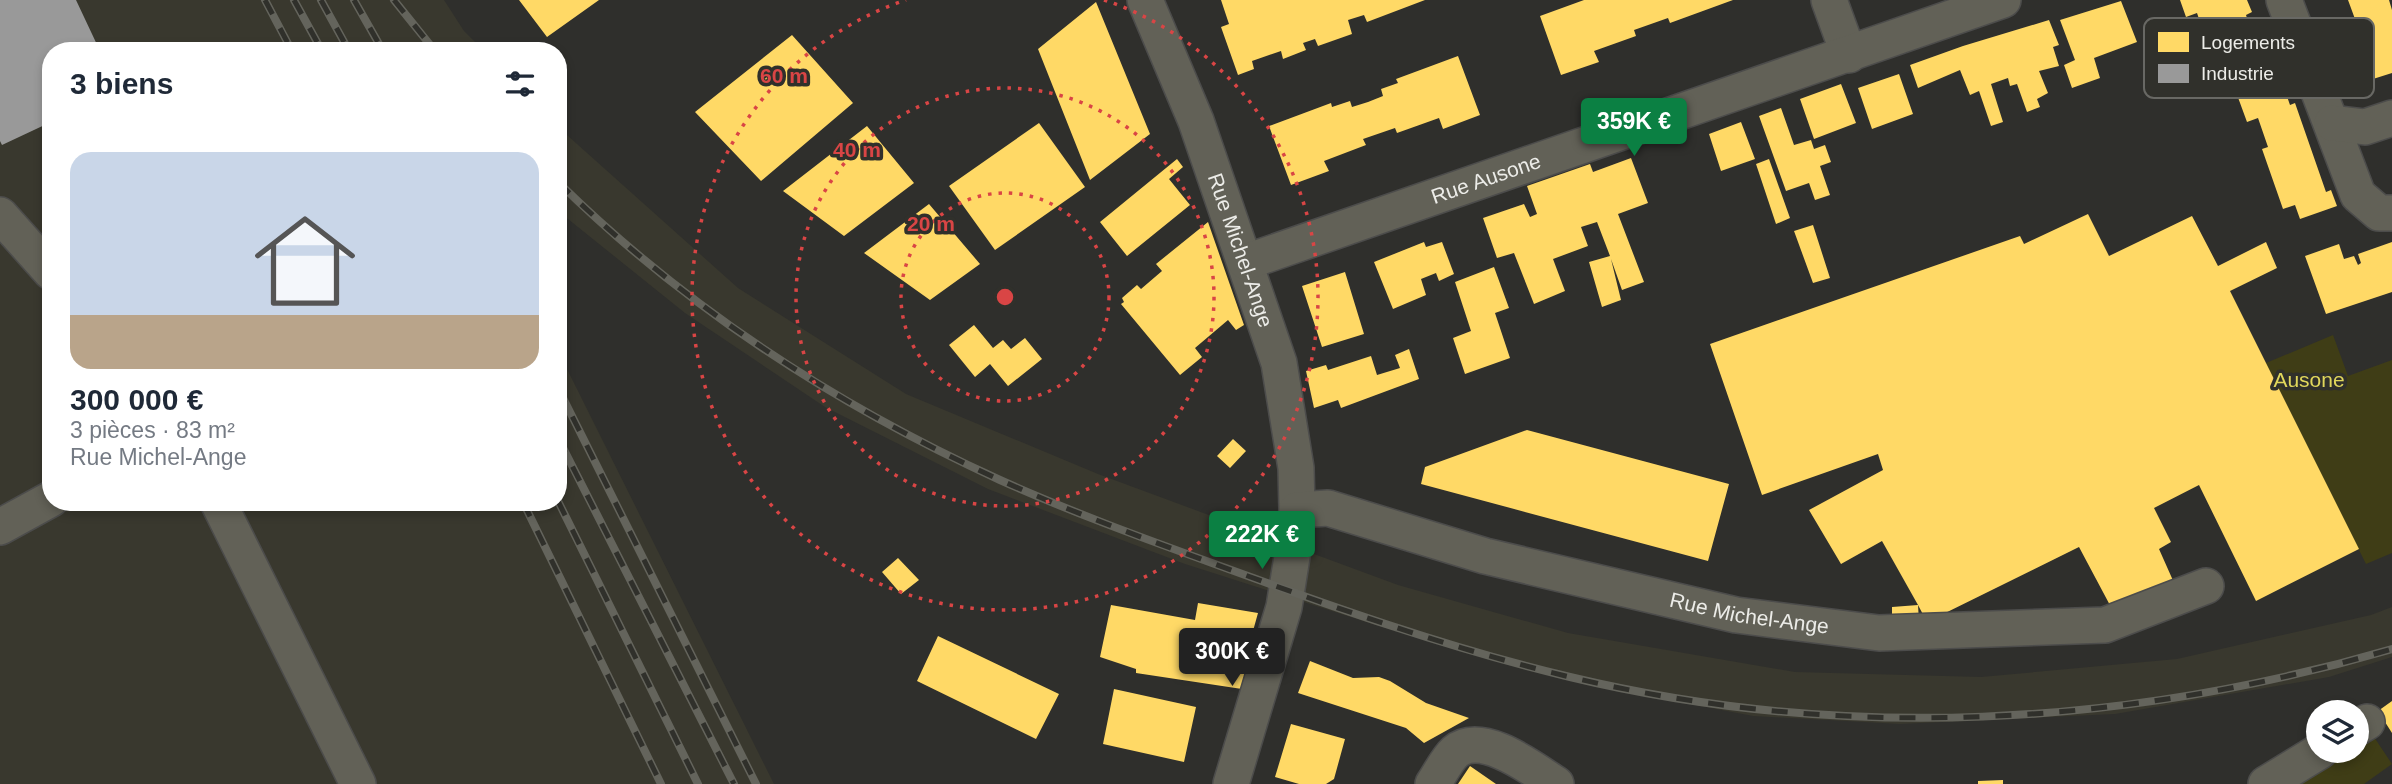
<!DOCTYPE html>
<html lang="fr">
<meta charset="utf-8">
<style>
:root{--surface:#fff;--page:#f6f6f7;--text:#1f2937;--muted:#747a83;--line:#e0e1e3;--accent:#0b8043}
body{margin:0;font-family:Arial,sans-serif;background:var(--page);color:var(--text);height:100vh;display:flex;flex-direction:column;font-size:26px;white-space:nowrap}
*{box-sizing:border-box;margin:0}
p{font-size:23px;color:var(--muted)}
.icon{flex:none;width:38px;height:38px;fill:none;stroke:currentColor;stroke-width:2;stroke-linecap:round;stroke-linejoin:round}
.map{position:relative;flex:1;overflow:hidden}
.side{position:absolute;left:42px;top:42px;width:525px;height:469px;display:flex;flex-direction:column;background:var(--surface);border-radius:28px;box-shadow:0 4px 10px #0003}
.side>*{flex:none}
.tools{position:absolute;left:2306px;top:700px;display:grid;gap:14px}
.tools a{display:grid;place-items:center;width:63px;height:63px;border-radius:50%;background:var(--surface);box-shadow:0 4px 10px #0003;font-size:35px}
.price{position:absolute;translate:-50% -60px;padding:0 16px;border-radius:7px;background:var(--accent);color:#fff;font-size:23px;line-height:46px;filter:drop-shadow(0 2px 4px #0008)}
.price::after{content:'';position:absolute;left:50%;top:42px;width:21px;height:16px;margin-left:-10px;background:inherit;clip-path:polygon(0 0,100% 0,50% 100%)}
.price.on{background:#222;color:#fff}
ul{padding:0;list-style:none}
li{display:grid;align-content:center;gap:14px;height:371px;padding:0 28px}
li+li{border-top:2px solid var(--line)}
li span{display:grid;place-items:center;height:217px;border-radius:21px;color:#555}
li>.icon{margin-inline-start:auto}
span .icon{width:126px;height:126px;fill:#fffc;stroke-width:1}
li b{font-size:30px}
h2{display:flex;justify-content:space-between;align-items:center;height:84px;padding:0 28px;font-size:30px}
.map>svg:first-child{display:block}
</style>
<div class="map">
<svg width="2392" height="784" viewBox="0 0 2392 784">
<rect width="100%" height="100%" fill="#2f2f2c"/>
<!-- built -->
<path fill="#39382e" d="M 0,0 L 444,0 L 464,31 L 484,51 L 51,51 L 51,502 L 558,502 L 558,351 L 774,784 L 0,784 Z
M 558,127 L 738,288 L 906,394 L 1098,474 L 1398,585 L 1568,633 L 1795,672 L 1981,677 L 2177,659 L 2371,615 L 2392,607 L 2392,657 L 2329,677 L 2115,714 L 1900,724 L 1753,716 L 1576,682 L 1382,627 L 1185,564 L 988,489 L 825,407 L 685,313 L 558,211 Z"/>
<!-- green -->
<path fill="#3f3d16" d="M 2333,335 L 2348,376 L 2392,360 L 2392,553 L 2366,564 L 2266,363 Z
M 2374,737 L 2392,764 L 2364,784 L 2291,784 L 2351,751 L 2357,751 L 2357,747 Z"/>
<!-- homes -->
<path fill="#ffd966" d="M 519,0 L 599,0 L 547,37 Z
M 1221,0 L 1425,0 L 1367,22 L 1364,15 L 1348,20 L 1352,34 L 1318,46 L 1315,39 L 1303,43 L 1306,50 L 1283,59 L 1281,51 L 1252,61 L 1254,69 L 1238,75 L 1221,27 L 1229,24 Z
M 1584,0 L 1733,0 L 1670,23 L 1668,18 L 1634,30 L 1636,36 L 1594,51 L 1599,62 L 1561,75 L 1540,16 Z
M 2180,0 L 2247,0 L 2252,12 L 2246,15 L 2255,44 L 2262,41 L 2269,63 L 2255,68 L 2260,84 L 2280,76 L 2290,105 L 2295,103 L 2326,192 L 2331,190 L 2337,206 L 2300,219 L 2295,205 L 2283,209 L 2262,149 L 2268,147 L 2258,118 L 2247,122 L 2236,92 L 2225,96 L 2197,13 L 2186,17 Z
M 2348,0 L 2389,0 L 2392,10 L 2392,73 L 2373,79 L 2371,71 L 2348,79 L 2337,48 L 2346,46 L 2338,24 L 2355,19 Z
M 2121,1 L 2137,42 L 2094,58 L 2100,78 L 2072,88 L 2064,65 L 2075,60 L 2060,20 Z
M 1096,2 L 1150,134 L 1090,180 L 1038,49 Z
M 2049,20 L 2059,45 L 2053,47 L 2059,66 L 2039,71 L 2048,93 L 2037,99 L 2040,107 L 2027,112 L 2017,84 L 2010,86 L 2008,78 L 1991,84 L 2003,122 L 1991,126 L 1979,91 L 1970,95 L 1960,70 L 1918,88 L 1910,65 L 1963,46 Z
M 792,35 L 853,103 L 761,181 L 695,112 Z
M 1458,56 L 1480,115 L 1443,129 L 1439,118 L 1397,133 L 1395,128 L 1363,139 L 1366,145 L 1324,161 L 1329,171 L 1291,185 L 1269,126 L 1331,103 L 1332,107 L 1350,101 L 1352,107 L 1368,102 L 1383,96 L 1381,89 L 1398,83 L 1396,79 Z
M 1899,74 L 1913,114 L 1872,129 L 1858,88 Z
M 1841,84 L 1856,123 L 1814,139 L 1800,99 Z
M 1781,108 L 1794,145 L 1811,140 L 1814,149 L 1825,145 L 1831,162 L 1820,166 L 1830,195 L 1815,200 L 1809,183 L 1786,191 L 1759,116 Z
M 1741,122 L 1755,159 L 1721,171 L 1709,134 Z
M 1039,123 L 1085,187 L 995,250 L 949,186 Z
M 867,126 L 914,183 L 844,236 L 783,191 Z
M 1631,158 L 1648,203 L 1618,214 L 1644,282 L 1622,290 L 1611,259 L 1621,300 L 1602,307 L 1589,262 L 1610,256 L 1597,222 L 1581,227 L 1588,246 L 1553,259 L 1565,291 L 1534,304 L 1514,253 L 1497,258 L 1483,218 L 1524,204 L 1530,217 L 1537,214 L 1527,186 L 1590,164 L 1593,172 Z
M 1177,159 L 1183,167 L 1169,179 L 1190,205 L 1127,256 L 1100,222 Z
M 1769,159 L 1790,218 L 1776,224 L 1756,164 Z
M 929,204 L 980,264 L 930,300 L 864,253 Z
M 2088,214 L 2109,256 L 2192,216 L 2218,266 L 2266,242 L 2277,268 L 2230,291 L 2359,549 L 2256,601 L 2199,485 L 2154,508 L 2171,542 L 2159,549 L 2175,585 L 2112,609 L 2079,547 L 1927,622 L 1918,605 L 1919,621 L 1892,622 L 1892,607 L 1918,605 L 1882,541 L 1841,564 L 1809,510 L 1883,470 L 1878,454 L 1762,495 L 1710,344 L 2020,236 L 2024,244 Z
M 1208,222 L 1244,325 L 1236,330 L 1228,320 L 1195,348 L 1202,357 L 1180,375 L 1121,304 L 1124,302 L 1122,298 L 1137,285 L 1141,289 L 1162,271 L 1156,264 Z
M 1813,225 L 1830,278 L 1813,283 L 1794,231 Z
M 1424,242 L 1426,247 L 1442,242 L 1454,274 L 1439,281 L 1436,273 L 1421,279 L 1426,295 L 1393,309 L 1374,262 Z
M 2392,242 L 2392,292 L 2326,314 L 2305,256 L 2339,244 L 2344,259 L 2354,256 L 2358,265 L 2361,263 L 2358,254 Z
M 1494,267 L 1509,308 L 1495,313 L 1510,358 L 1465,374 L 1453,338 L 1471,331 L 1455,282 Z
M 1345,272 L 1364,334 L 1322,347 L 1302,286 Z
M 974,325 L 993,348 L 1003,340 L 1011,349 L 1025,338 L 1042,359 L 1008,386 L 990,364 L 975,377 L 949,345 Z
M 1409,349 L 1419,379 L 1341,408 L 1338,400 L 1314,408 L 1306,371 L 1326,365 L 1328,370 L 1371,356 L 1377,375 L 1400,368 L 1395,355 Z
M 1527,430 L 1729,484 L 1708,561 L 1421,484 L 1425,467 Z
M 1233,439 L 1246,451 L 1230,468 L 1217,456 Z
M 898,558 L 919,580 L 901,594 L 882,572 Z
M 1198,603 L 1258,613 L 1253,631 L 1258,633 L 1242,689 L 1136,673 L 1136,669 L 1100,657 L 1111,605 L 1195,620 Z
M 938,636 L 1059,694 L 1036,739 L 917,681 Z
M 1310,661 L 1353,678 L 1379,677 L 1390,681 L 1426,703 L 1469,718 L 1424,743 L 1406,728 L 1298,693 Z
M 1114,689 L 1196,707 L 1184,762 L 1103,744 Z
M 2392,701 L 2392,733 L 2378,711 Z
M 1291,724 L 1345,739 L 1334,779 L 1326,784 L 1299,784 L 1275,777 Z
M 1470,766 L 1496,784 L 1458,784 Z
M 2003,780 L 2003,784 L 1978,784 L 1978,781 Z"/>
<!-- industry -->
<path fill="#999" d="M 0,0 L 76,0 L 100,51 L 51,51 L 51,122 L 2,145 L 0,141 Z"/>
<g fill="none" stroke-linecap="round" stroke-linejoin="round">
<!-- minor casing -->
<g stroke="#4c4c4b" stroke-width="38">
<g id="minor">
<path id="s1" d="M 1145,0 L 1196,121 L 1279,363 L 1296,468 L 1297,510 L 1294,544 L 1284,607 L 1231,784"/>
<path d="M 1829,0 L 1849,55"/>
<path d="M 2284,0 L 2358,195 L 2379,213 L 2392,213"/>
<path d="M 2332,123 L 2365,127 L 2392,118"/>
<path d="M 0,215 L 51,272"/>
<path id="s2" d="M 1246,262 L 2003,0"/>
<path d="M 218,502 L 358,784"/>
<path id="s3" d="M 1297,510 L 1328,508 L 1485,556 L 1736,615 L 1879,633 L 2105,625 L 2206,586"/>
<path d="M 0,527 L 51,499"/>
<path d="M 2357,728 L 2367,722"/>
<path d="M 1433,784 C 1440,774 1447,759 1455,752 C 1482,729 1534,770 1556,784"/>
<path d="M 2266,784 L 2320,751"/>
</g>
</g>
<!-- minor -->
<use href="#minor" stroke="#626157" stroke-width="35"/>
<!-- rail casing -->
<g stroke="#64645c" stroke-width="8">
<path id="rail" d="M 265,0 L 292,51
M 294,0 L 322,51
M 321,0 L 349,51
M 354,0 L 383,51
M 394,0 L 435,51
M 558,182 C 685,307 838,406 1000,480 C 1069,511 1140,537 1212,563 C 1330,606 1448,648 1570,677 C 1842,742 2125,727 2392,649
M 558,388 L 756,784
M 558,438 L 734,784
M 558,501 L 698,784
M 523,502 L 661,784"/>
</g>
<!-- rail -->
<use href="#rail" stroke="#30302b" stroke-width="5" stroke-dasharray="16" stroke-linecap="butt"/>
</g>
<!-- distance rings -->
<g fill="none" stroke="#d94545" stroke-width="3.5" stroke-dasharray="3.5 7">
<circle cx="1005" cy="297" r="104"/>
<circle cx="1005" cy="297" r="209"/>
<path d="M1104 0A313 313 0 1 1 906 0"/>
</g>
<g text-anchor="middle" stroke-width="7" stroke-linejoin="round" paint-order="stroke">
<!-- street labels -->
<g font-size="21" fill="#ecece8" stroke="#30302b">
<text dy="7" stroke="none"><textPath href="#s2" startOffset="254">Rue Ausone</textPath></text>
<text dy="7" stroke="none"><textPath href="#s1" startOffset="268">Rue Michel-Ange</textPath></text>
<text dy="7" stroke="none"><textPath href="#s3" startOffset="466">Rue Michel-Ange</textPath></text>
</g>
<!-- park labels -->
<g font-size="21" fill="#e1d75b" stroke="#30302b">
<text x="2309" y="387">Ausone</text>
</g>
</g>
<!-- legend -->
<rect x="2144" y="18" width="230" height="80" rx="10" fill="#30302b" stroke="#686864" stroke-width="2"/>
<rect x="2158" y="32" width="31" height="20" fill="#ffd966"/>
<rect x="2158" y="64" width="31" height="19" fill="#999"/>
<g font-size="19" fill="#ecece8">
<text x="2201" y="49">Logements</text>
<text x="2201" y="80">Industrie</text>
</g>
<circle cx="1005" cy="297" r="10" fill="#d94545" stroke="#30302b" stroke-width="3.5"/>
<g font-size="21" text-anchor="middle" font-weight="bold" fill="#d94545" stroke="#30302b" stroke-width="7" stroke-linejoin="round" paint-order="stroke">
<text x="784" y="83">60 m</text>
<text x="857" y="157">40 m</text>
<text x="931" y="231">20 m</text>
</g>
</svg>
<div class="tools">
<a><svg class="icon" aria-label="layers" viewBox="0 0 24 24"><path d="M12 4l9 5-9 5-9-5zM3 14l9 5 9-5"/></svg></a>
</div>
<b class="price" style="left:1634px;top:158px">359K €</b>
<b class="price" style="left:1262px;top:571px">222K €</b>
<b class="price on" style="left:1232px;top:688px">300K €</b>
<section class="side">
<h2>3 biens<svg class="icon" aria-label="filters" viewBox="0 0 24 24"><path d="M4 7h16M4 17h16"/><circle cx="9" cy="7" r="2"/><circle cx="15" cy="17" r="2"/></svg></h2>
<ul>
<li><span style="background:linear-gradient(#c9d6e8 75%,#b9a48a 0)"><svg class="icon" aria-label="home" viewBox="0 0 24 24"><path d="M3 11l9-7 9 7M6 9v11h12V9"/></svg></span><div><b>300 000 €</b><p>3 pièces · 83 m²</p><p>Rue Michel-Ange</p></div></li>
</ul>
</section>
</div>
